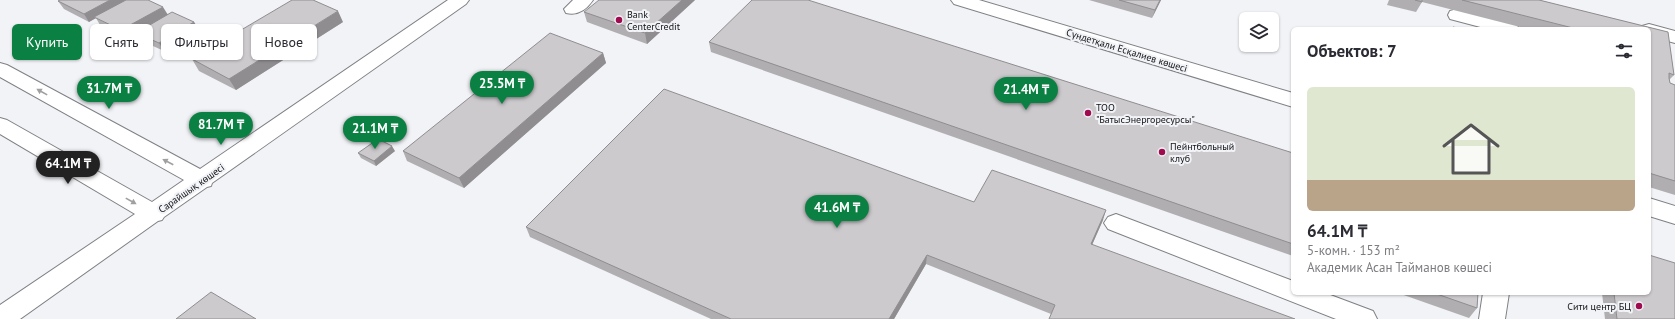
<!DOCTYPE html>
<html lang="ru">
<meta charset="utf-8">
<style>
:root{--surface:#fff;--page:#f7f7f7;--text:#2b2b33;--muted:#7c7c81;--line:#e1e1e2;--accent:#0b8043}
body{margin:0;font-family:"PT Sans",sans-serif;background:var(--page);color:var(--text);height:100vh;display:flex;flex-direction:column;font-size:15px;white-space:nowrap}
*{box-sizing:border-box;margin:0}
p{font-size:13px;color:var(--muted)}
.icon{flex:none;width:22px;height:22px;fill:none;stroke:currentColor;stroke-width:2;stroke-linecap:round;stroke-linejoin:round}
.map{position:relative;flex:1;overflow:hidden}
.drawer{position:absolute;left:1291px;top:27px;width:360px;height:268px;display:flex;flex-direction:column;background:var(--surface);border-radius:6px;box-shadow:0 1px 3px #0004}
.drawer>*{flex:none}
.guide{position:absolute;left:12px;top:24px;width:380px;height:36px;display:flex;gap:8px}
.buttons{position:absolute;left:1239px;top:12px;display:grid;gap:8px}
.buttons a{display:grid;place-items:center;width:40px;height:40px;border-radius:6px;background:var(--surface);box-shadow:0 1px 3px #0004;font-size:20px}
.price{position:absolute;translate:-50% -34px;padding:0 9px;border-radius:14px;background:var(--accent);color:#fff;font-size:13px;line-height:26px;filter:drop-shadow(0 1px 2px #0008)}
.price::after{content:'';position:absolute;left:50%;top:24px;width:12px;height:9px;margin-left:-6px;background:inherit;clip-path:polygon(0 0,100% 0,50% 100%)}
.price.active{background:#222;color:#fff}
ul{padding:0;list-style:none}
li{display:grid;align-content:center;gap:8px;height:212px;padding:0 16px}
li+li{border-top:1px solid var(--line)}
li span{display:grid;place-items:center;height:124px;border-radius:6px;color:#555}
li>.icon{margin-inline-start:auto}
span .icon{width:72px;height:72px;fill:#fffc;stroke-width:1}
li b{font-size:17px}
h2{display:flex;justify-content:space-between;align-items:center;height:48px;padding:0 16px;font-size:17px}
.tag{padding:0 14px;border-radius:6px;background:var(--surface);box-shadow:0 1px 3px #0004;font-size:14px;line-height:36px}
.tag.active{background:var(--accent);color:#fff}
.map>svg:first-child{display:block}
</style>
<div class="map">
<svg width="1675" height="319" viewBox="0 0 1675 319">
<rect width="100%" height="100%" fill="#f1f3f7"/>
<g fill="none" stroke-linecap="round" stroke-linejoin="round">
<!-- minor casing -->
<g stroke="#7f8185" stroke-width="2">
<path id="minor" d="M 448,0 L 469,0 L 466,4 L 212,183 L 211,186 L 207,187 L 164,217 L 162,220 L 158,221 L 20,319 L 0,319 L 0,305 L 135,214 L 0,134 L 0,118 L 7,120 L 152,202 L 184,180 L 0,77 L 0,63 L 7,65 L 200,169 Z
M 573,0 L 593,0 C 587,9 578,16 566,13 L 564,9 Z
M 951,0 L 979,0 L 1293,93 L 1293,107 L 954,4 Z
M 1457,9 L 1517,25 L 1519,29 L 1488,29 L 1450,19 L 1448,15 L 1450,11 Z
M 1649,24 L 1675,31 L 1675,43 L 1649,36 L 1649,29 L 1640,29 L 1642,26 Z
M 1649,198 L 1675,206 L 1675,224 L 1649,216 Z
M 1116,214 L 1293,281 L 1293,293 L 1325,293 L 1373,311 L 1377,319 L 1336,319 L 1108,229 L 1104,223 L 1108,217 Z
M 1483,293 L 1509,293 L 1505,319 L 1479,319 Z"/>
</g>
<!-- minor -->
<use href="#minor" fill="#fff" fill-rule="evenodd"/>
</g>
<!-- wall -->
<path fill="#b0aeb0" d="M 695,0 L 647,44 L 587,22 L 584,12 Z
M 1089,0 L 1161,0 L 1152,18 Z
M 1389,0 L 1539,0 L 1668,32 L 1674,75 L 1669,80 L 1670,83 L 1675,85 L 1675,195 L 1649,187 L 1649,29 L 1528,29 L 1422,2 L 1416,12 L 1387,5 Z
M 58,1 L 168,14 L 194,22 L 199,30 L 164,51 L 142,41 L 136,33 L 145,28 L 126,38 L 100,25 L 96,18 L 89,22 L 64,9 Z
M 343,22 L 236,90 L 199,71 L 192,59 Z
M 709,42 L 1293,153 L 1293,256 L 711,52 Z
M 603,53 L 606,63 L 464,188 L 407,161 L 403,151 Z
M 395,151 L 376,166 L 361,158 L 358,153 Z
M 974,202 L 1103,220 L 1092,245 L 1051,314 L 926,264 L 894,319 L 711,319 L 530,237 L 526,227 Z
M 1398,293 L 1478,293 L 1477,308 L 1469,318 Z
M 1602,293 L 1649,293 L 1675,319 L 1605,319 Z"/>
<!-- shaded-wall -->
<path fill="#908d90" d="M 110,0 L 130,0 L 94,17 L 96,18 L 89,22 L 84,14 Z
M 682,0 L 695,0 L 647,44 L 645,33 Z
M 1160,0 L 1161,0 L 1152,18 L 1155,10 Z
M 163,7 L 168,15 L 126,38 L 121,30 Z
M 338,11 L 343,22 L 236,90 L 229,79 Z
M 194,22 L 199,30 L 164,51 L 159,43 Z
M 603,53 L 606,63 L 464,188 L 459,178 Z
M 392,146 L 395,151 L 376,166 L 374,161 Z
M 1106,210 L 1103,220 L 1088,254 L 1091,244 Z
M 927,255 L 926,264 L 894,319 L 889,319 Z"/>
<!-- building -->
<path fill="#cdcacd" stroke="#908d90" d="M 60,0 L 110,0 L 84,14 L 58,1 Z
M 126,0 L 148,0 L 163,7 L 121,30 L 94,17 Z
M 292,0 L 313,0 L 338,11 L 229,79 L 192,59 Z
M 599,0 L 682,0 L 645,33 L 584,12 Z
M 752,0 L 808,0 L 1293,153 L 1293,244 L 709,42 Z
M 1119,0 L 1160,0 L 1155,10 Z
M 1415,0 L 1422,0 L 1422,2 Z
M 1462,0 L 1539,0 L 1668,32 L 1674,75 L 1669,73 L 1669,78 L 1670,83 L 1675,85 L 1675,181 L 1649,173 L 1649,29 L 1577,29 Z
M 172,12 L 194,22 L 159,43 L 136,33 Z
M 1453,27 L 1461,29 L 1452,29 Z
M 550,33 L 603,53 L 459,178 L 403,151 Z
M 664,89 L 974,202 L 992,170 L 1106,210 L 1091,244 L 1295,319 L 1049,319 L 1055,305 L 927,255 L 889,319 L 731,319 L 526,227 Z
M 378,139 L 392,146 L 374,161 L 358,153 Z
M 1649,255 L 1675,263 L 1675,319 L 1617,319 L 1614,293 L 1649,293 Z
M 211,292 L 256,319 L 176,319 Z
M 1434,293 L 1478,293 L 1477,308 Z"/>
<!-- one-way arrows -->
<defs><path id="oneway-solid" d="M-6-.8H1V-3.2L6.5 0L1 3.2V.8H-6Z"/></defs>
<g fill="#a0a0a1">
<use href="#oneway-solid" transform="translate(42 92) rotate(-151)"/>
<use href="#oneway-solid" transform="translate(168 162) rotate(-152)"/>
<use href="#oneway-solid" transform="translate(131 201) rotate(29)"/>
</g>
<!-- markers -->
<g fill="#a00b50" stroke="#f1f3f7" stroke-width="1.5">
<circle cx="619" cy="20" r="4"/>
<circle cx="1088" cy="113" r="4"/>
<circle cx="1162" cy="152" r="4"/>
<circle cx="1639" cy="306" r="4"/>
</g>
<g text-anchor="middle" stroke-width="4" stroke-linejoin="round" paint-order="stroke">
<!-- poi labels -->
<g font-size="10" fill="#121213" stroke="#f1f3f7" text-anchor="start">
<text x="627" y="18">Bank<tspan x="627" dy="12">CenterCredit</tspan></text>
<text x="1096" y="111">ТОО<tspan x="1096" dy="12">"БатысЭнергоресурсы"</tspan></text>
<text x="1170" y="150">Пейнтбольный<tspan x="1170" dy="12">клуб</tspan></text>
<text x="1631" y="310" text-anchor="end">Сити центр БЦ</text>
</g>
<!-- street labels -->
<g font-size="10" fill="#121213" stroke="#f1f3f7">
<text transform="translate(1127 50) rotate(17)" y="4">Сүндетқали Есқалиев көшесі</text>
<text transform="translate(191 188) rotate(-35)" y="4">Сарайшық көшесі</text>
</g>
</g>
</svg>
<div class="buttons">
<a><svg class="icon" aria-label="layers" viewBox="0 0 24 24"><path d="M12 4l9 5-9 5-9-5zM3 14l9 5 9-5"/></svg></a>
</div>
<b class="price" style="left:502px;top:105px">25.5M ₸</b>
<b class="price" style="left:109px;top:110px">31.7M ₸</b>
<b class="price" style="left:1026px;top:111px">21.4M ₸</b>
<b class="price" style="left:221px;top:146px">81.7M ₸</b>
<b class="price" style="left:375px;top:150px">21.1M ₸</b>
<b class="price active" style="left:68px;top:185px">64.1M ₸</b>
<b class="price" style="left:837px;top:229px">41.6M ₸</b>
<div class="guide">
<a class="tag active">Купить</a>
<a class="tag">Снять</a>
<a class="tag">Фильтры</a>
<a class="tag">Новое</a>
</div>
<section class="drawer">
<h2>Объектов: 7<svg class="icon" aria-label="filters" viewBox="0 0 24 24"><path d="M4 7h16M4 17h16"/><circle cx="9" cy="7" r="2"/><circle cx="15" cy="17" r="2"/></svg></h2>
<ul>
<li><span style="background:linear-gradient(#dfe7d0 75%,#b9a48a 0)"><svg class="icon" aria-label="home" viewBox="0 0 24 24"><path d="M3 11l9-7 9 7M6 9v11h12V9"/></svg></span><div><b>64.1M ₸</b><p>5-комн. · 153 m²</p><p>Академик Асан Тайманов көшесі</p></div></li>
</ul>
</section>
</div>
